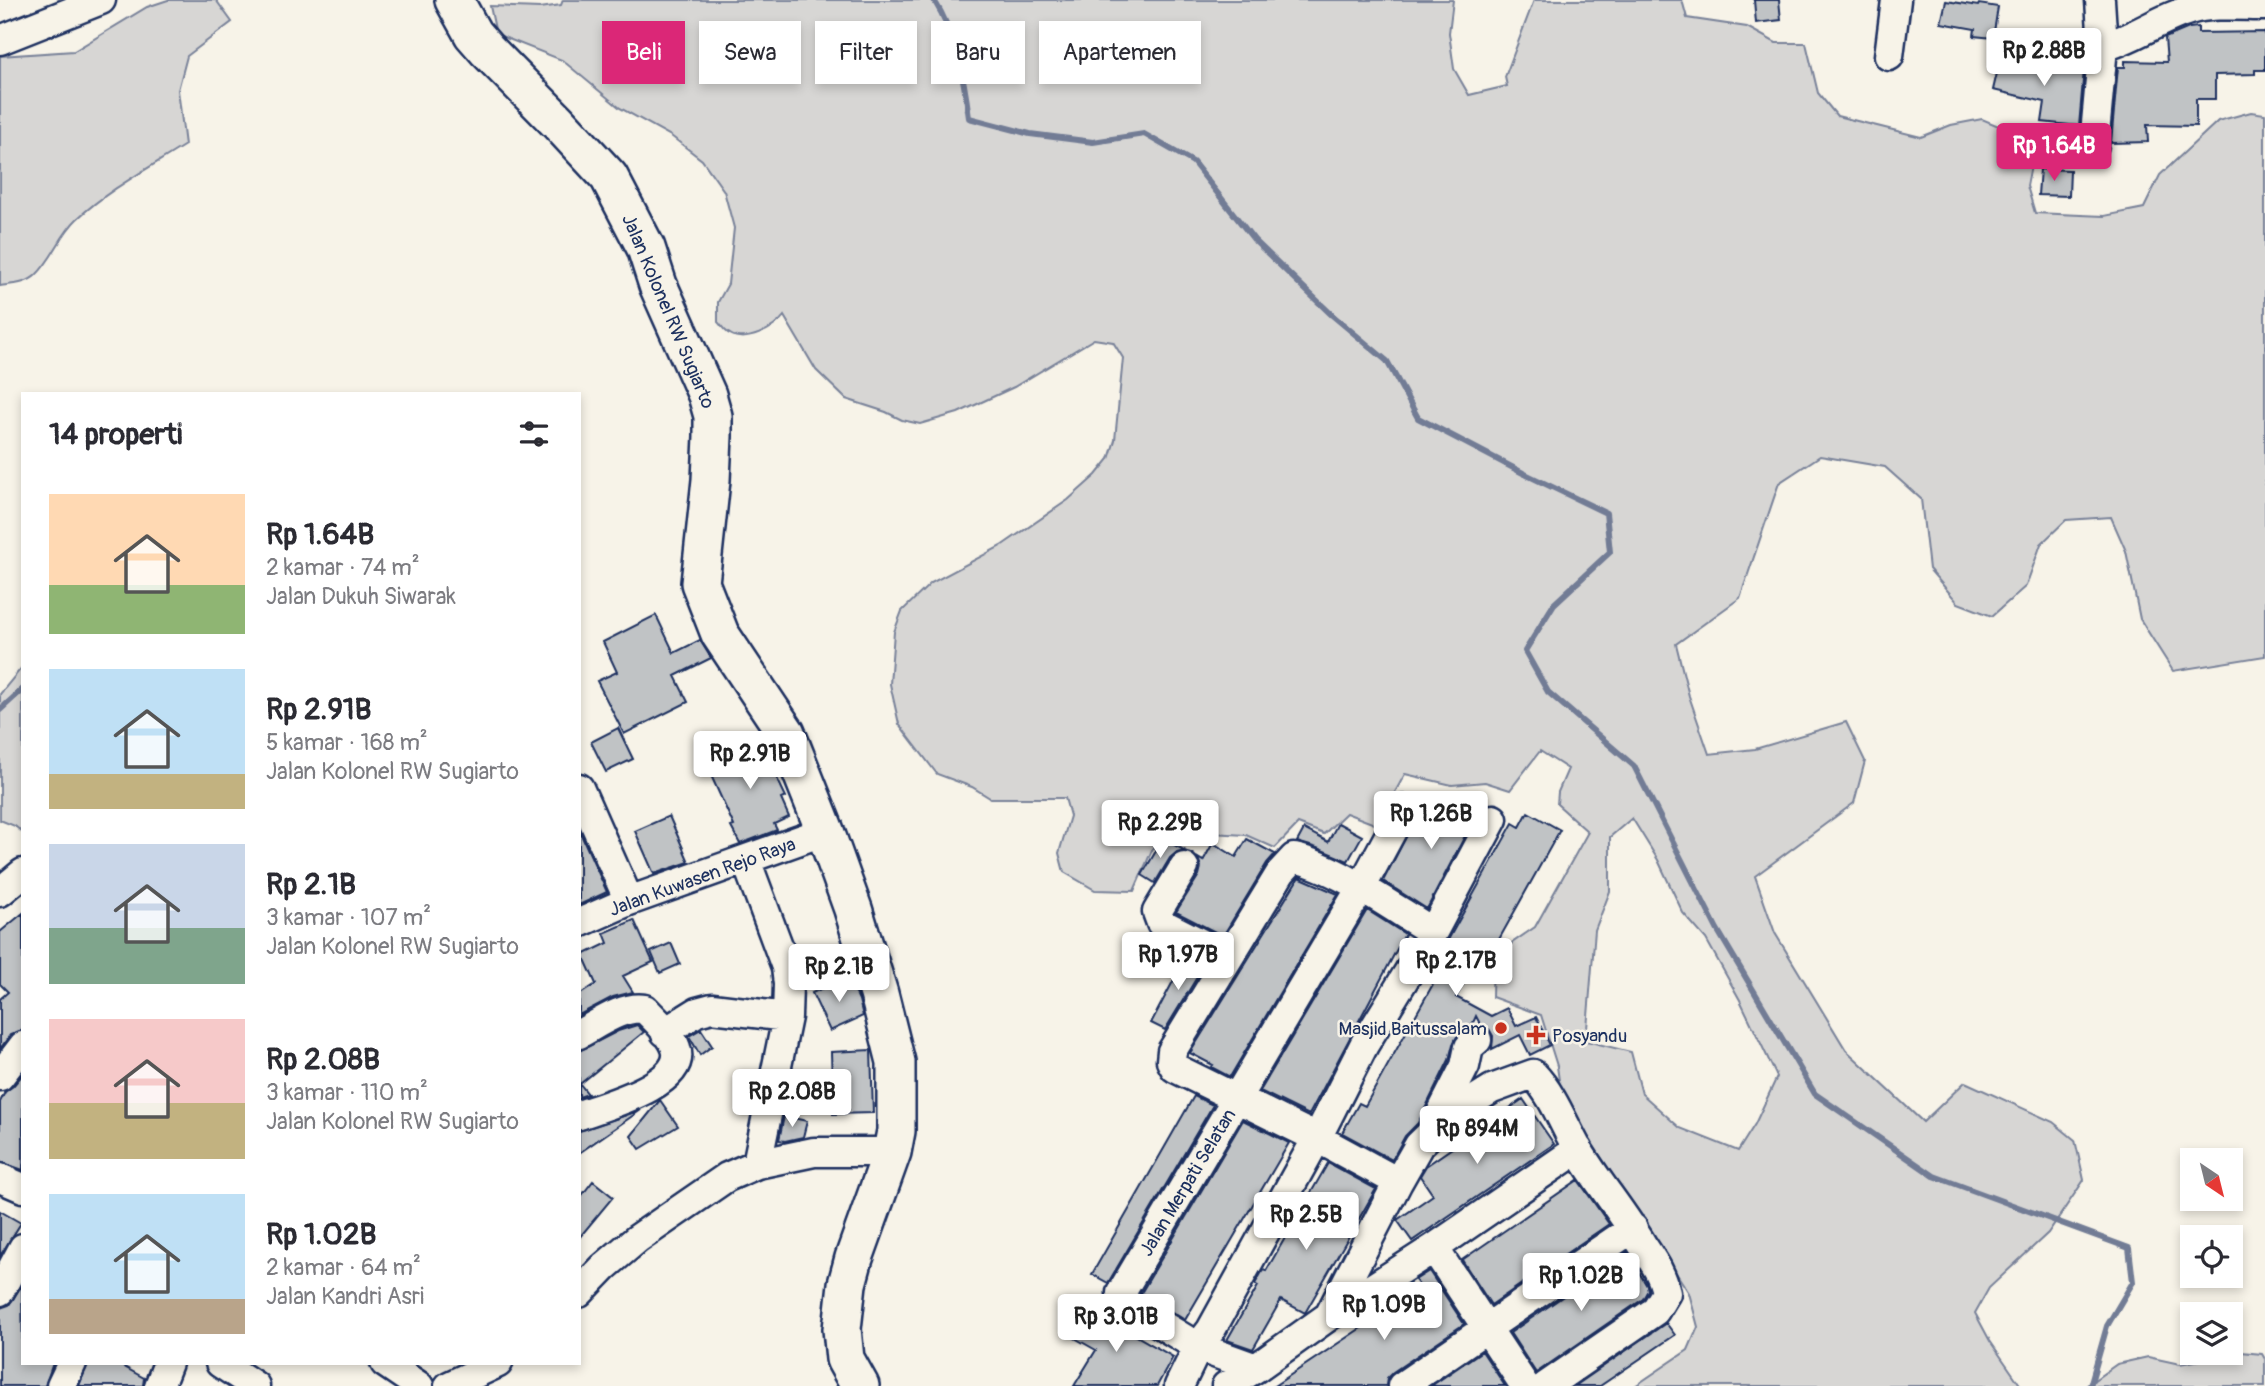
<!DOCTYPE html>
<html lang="id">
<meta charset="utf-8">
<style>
:root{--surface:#fff;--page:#f2f2f3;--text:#2b2b33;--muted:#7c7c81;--accent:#db2777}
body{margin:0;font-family:Pangolin,sans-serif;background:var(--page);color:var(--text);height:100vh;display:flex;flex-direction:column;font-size:26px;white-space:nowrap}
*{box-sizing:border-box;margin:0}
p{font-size:23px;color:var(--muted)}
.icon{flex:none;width:38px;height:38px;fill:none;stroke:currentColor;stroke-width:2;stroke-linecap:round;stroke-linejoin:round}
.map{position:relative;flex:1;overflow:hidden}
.sheet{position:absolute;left:21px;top:392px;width:560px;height:973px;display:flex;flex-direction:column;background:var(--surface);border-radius:0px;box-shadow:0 4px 10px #0003}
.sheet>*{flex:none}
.banner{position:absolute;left:602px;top:21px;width:665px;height:63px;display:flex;gap:14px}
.needle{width:46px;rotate:145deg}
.buttons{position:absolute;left:2180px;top:1148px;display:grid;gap:14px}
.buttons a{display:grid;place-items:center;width:63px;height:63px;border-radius:0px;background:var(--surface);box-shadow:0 4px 10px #0003;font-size:35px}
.price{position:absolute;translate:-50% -60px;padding:0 16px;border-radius:7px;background:#fff;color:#222;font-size:23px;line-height:46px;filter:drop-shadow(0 2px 4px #0008)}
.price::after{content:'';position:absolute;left:50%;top:42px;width:21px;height:16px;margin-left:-10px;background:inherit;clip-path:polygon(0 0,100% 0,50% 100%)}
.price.active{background:var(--accent);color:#fff}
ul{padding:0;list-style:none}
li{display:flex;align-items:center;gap:21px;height:175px;padding:0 28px}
li span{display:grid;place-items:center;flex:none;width:196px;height:140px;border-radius:0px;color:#555}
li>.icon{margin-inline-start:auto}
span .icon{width:84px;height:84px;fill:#fffc;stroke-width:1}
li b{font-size:30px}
h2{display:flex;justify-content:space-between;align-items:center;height:84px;padding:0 28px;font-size:30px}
.chip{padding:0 24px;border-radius:0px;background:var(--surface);box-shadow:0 4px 10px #0003;font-size:24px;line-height:63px}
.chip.active{background:var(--accent);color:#fff}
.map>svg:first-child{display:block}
</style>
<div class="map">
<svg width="2265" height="1386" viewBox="0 0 2265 1386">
<rect width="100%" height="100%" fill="#f7f3e8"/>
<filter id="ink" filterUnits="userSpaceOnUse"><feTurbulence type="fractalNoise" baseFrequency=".0143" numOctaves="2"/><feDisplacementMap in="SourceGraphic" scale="14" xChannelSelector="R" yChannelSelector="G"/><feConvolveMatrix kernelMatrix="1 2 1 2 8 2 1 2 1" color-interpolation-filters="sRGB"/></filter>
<g filter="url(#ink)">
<!-- green -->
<path fill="#d7d6d4" stroke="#798299" stroke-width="2" fill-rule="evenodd" d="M 168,0 L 216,0 L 232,22 L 187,56 L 178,90 L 185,145 C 149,168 109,189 77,219 C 60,235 53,259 36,275 C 27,284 12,284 0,286 L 0,56 L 74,51 L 147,7 Z
M 563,0 L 1453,0 L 1449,33 L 1454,69 L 1469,95 L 1507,86 L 1505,77 L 1534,0 L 1682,0 L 1687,18 L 1747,27 L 1776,43 L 1806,43 L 1818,93 L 1837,116 L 1921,137 L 1951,125 L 1982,119 L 2018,134 L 2034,150 L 2027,186 L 2035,213 L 2104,216 L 2144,208 L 2160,175 L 2218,121 L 2251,112 L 2265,114 L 2265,656 L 2173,671 L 2140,619 L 2126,551 L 2111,517 L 2066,520 L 2041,544 L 2026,586 L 1992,616 L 1958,603 L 1929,569 L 1921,499 L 1885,467 L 1820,456 L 1779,483 L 1740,598 L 1676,644 L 1689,696 L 1709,754 L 1755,749 L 1846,722 L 1865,761 L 1854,803 L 1755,876 L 1775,933 L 1846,1050 L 1923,1122 L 1965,1082 L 2053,1122 L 2075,1140 L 2084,1180 L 2048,1233 L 1989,1288 L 1975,1313 L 1990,1341 L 2021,1386 L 1635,1386 L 1688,1350 L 1698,1327 L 1689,1293 L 1561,1095 L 1557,1066 L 1541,1015 L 1492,997 L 1493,956 L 1535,927 L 1588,832 L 1557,804 L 1558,792 L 1568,769 L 1540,751 L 1510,790 L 1485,782 L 1452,785 L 1405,774 L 1377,825 L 1346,813 L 1324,834 L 1298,824 L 1275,848 L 1246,835 L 1211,833 L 1197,839 L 1160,832 L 1134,891 L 1095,890 L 1064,872 L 1059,853 L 1070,816 L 1065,798 L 990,798 L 972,787 L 937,774 L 899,724 L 890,684 L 894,632 L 902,611 L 931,583 L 1001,546 L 1068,500 L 1096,475 L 1109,459 L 1115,440 L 1123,358 L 1113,342 L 1094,339 L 1014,387 L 958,413 L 920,424 L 902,420 L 886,412 L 846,399 L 816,370 L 784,316 C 774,329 746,344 730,334 C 725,332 721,325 718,322 L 718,302 L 728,284 L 734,228 L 724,191 L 702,160 L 671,136 L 620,108 L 562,60 L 496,34 L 490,6 L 540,8 L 561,5 ZM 1632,818 L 1658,860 L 1683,913 L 1706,939 L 1740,1000 L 1777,1077 L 1755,1124 L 1738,1151 L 1680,1128 L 1642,1094 L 1631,1052 L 1586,1041 L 1595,930 L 1610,891 L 1610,837 Z
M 23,666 L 23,833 L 15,826 L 0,820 L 0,694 Z
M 2241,1352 L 2262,1354 L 2265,1359 L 2265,1386 L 2086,1386 L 2117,1364 L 2148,1357 L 2180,1364 Z"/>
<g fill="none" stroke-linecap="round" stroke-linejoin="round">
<!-- stream -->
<path stroke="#727c95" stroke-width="6" d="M 934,0 C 956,35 964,78 969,118 L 1030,134 L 1093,142 L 1144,134 L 1193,162 L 1255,241 L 1332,315 L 1387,361 L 1418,418 L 1523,473 L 1606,513 L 1610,552 L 1554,604 L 1525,651 L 1548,692 L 1634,766 L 1717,929 L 1815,1094 L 1934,1176 L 2129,1248 L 2133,1282 L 2107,1326 L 2090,1386
M 0,710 L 23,689"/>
</g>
<!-- building -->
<path fill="#c0c3c5" stroke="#1b2f5e" stroke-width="2" d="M 1754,0 L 1779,0 L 1781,20 L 1756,23 Z
M 1946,1 L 1978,6 L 1979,4 L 1998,7 L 1993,38 L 1974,36 L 1975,29 L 1941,23 Z
M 2198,27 L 2198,33 L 2265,32 L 2265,70 L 2255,70 L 2255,74 L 2215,75 L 2215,99 L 2196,99 L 2196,126 L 2147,125 L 2148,142 L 2111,143 L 2118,67 L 2125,67 L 2125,61 L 2167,62 L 2165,38 L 2189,28 Z
M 2001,56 L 2050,68 L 2050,64 L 2084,69 L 2079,126 L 2042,122 L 2045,102 L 1993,90 Z
M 2040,169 L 2070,170 L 2069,196 L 2038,195 Z
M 656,615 L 674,653 L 700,640 L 711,658 L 675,676 L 688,702 L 624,734 L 597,681 L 617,672 L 603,642 Z
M 618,728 L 633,759 L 606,772 L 591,742 Z
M 756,734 L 786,797 L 781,799 L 789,817 L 774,824 L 777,830 L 740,844 L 731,827 L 734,826 L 709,771 L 732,760 L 727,749 Z
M 1460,791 L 1485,805 L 1478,811 L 1427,909 L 1383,881 L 1419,812 L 1442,824 Z
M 1528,812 L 1560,830 L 1497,943 L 1489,939 L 1456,997 L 1491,1016 L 1507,1008 L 1516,1026 L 1536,1017 L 1550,1045 L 1530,1055 L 1520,1035 L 1492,1049 L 1493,1036 L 1489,1029 L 1480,1024 L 1476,1016 L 1472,1025 L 1458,1035 L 1453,1044 L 1449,1060 L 1418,1123 L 1405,1136 L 1392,1160 L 1342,1133 L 1359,1103 L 1365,1106 L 1442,968 L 1456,944 L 1448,940 L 1513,823 L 1520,827 Z
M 669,816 L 689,862 L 654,874 L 635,831 Z
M 1338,823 L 1362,836 L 1348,861 L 1317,848 L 1297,842 L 1304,829 L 1328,842 Z
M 579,830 L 607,892 L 579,905 Z
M 1163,839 L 1184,850 L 1177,852 L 1170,858 L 1155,883 L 1142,875 Z
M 1247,839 L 1275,854 L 1267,863 L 1223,936 L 1176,912 L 1199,875 L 1201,867 L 1198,858 L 1203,861 L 1213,843 L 1236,857 Z
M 1299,877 L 1338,894 L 1230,1077 L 1211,1067 L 1213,1065 L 1190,1053 Z
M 1367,910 L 1405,934 L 1309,1115 L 1260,1091 Z
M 23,913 L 23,1030 L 10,1035 L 0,1049 L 0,999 L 8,992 L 0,984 L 0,932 Z
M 634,920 L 653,962 L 623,976 L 633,992 L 613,997 L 579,1015 L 579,995 L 596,984 L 583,955 L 608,943 L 604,933 Z
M 671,943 L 680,964 L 660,973 L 651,952 Z
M 1187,955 L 1205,964 L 1165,1030 L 1151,1023 Z
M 848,976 L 859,1000 L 863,1016 L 830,1031 L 812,993 Z
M 637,1025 L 644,1032 L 580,1084 L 588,1094 L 579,1097 L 579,1051 L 618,1031 Z
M 701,1029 L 712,1046 L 700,1055 L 689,1036 Z
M 871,1050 L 873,1113 L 833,1114 L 831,1052 Z
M 23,1074 L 23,1170 L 0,1162 L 0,1102 L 5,1092 L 13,1086 Z
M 1194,1096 L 1213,1105 L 1108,1283 L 1092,1274 Z
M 1523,1099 L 1554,1144 L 1412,1241 L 1397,1220 L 1433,1195 L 1420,1176 L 1426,1166 Z
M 660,1100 L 678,1126 L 640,1149 L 631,1136 Z
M 641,1110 L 579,1153 L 579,1131 Z
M 784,1116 L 807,1121 L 803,1137 L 785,1141 L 779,1140 Z
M 1243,1120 L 1289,1143 L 1185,1320 L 1141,1293 Z
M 1328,1163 L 1376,1189 L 1305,1313 L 1281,1300 L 1253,1349 L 1227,1340 L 1258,1286 L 1255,1284 L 1263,1270 L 1266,1271 Z
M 1578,1180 L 1609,1224 L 1491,1305 L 1462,1260 Z
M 593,1181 L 613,1197 L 579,1238 L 579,1199 Z
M 0,1211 L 21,1223 L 0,1256 Z
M 1627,1252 L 1647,1286 L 1648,1290 L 1643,1299 L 1536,1373 L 1510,1333 Z
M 1429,1271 L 1464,1324 L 1393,1372 L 1387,1378 L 1386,1386 L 1274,1386 L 1421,1288 L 1415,1280 Z
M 22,1285 L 23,1363 L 53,1363 L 45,1386 L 0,1386 L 0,1308 L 9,1305 Z
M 1081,1304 L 1173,1357 L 1157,1386 L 1074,1386 L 1096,1350 L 1064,1332 Z
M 1666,1323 L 1675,1335 L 1600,1386 L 1575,1386 Z
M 1482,1351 L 1505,1386 L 1431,1386 Z
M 88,1363 L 117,1363 L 144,1378 L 143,1386 L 79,1386 Z"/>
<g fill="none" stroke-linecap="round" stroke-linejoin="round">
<!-- minor casing -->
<g stroke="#1b2f5e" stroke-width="33">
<path id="minor" d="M 0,40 L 101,0
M 2103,47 C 2133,39 2159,19 2189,10 C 2212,3 2241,6 2265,6
M 1889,56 L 1896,0
M 2094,145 L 2103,47 L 2100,0
M 579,788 L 629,901
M 746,860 L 786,967 L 788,984 L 787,1017 L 757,1164
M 1184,867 L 1157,912 L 1161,923 L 1228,957
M 0,892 L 23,873
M 579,923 L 629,901 L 825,831
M 665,1032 L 697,1012 L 712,1008 L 787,1017
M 579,1034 C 598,1024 623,1005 645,1009 C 655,1020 671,1033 676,1048 C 688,1084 604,1106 579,1115
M 0,1076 L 23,1046
M 1435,1125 L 1465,1066 L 1469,1047 L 1477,1040
M 0,1178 L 23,1188
M 1398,1182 L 1317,1138 L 1175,1068 L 1171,1061 L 1172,1051 L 1281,872 L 1294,858 C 1339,868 1393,908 1433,932
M 1434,1248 L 1525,1386
M 0,1291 L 23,1248
M 579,1293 L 604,1267 L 637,1239 L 727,1177 L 757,1164 L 814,1152 L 892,1152
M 1329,1316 L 1398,1182 L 1419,1145 L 1449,1116 L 1492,1089 L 1533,1074 C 1553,1095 1563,1123 1577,1148 C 1597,1182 1623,1212 1643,1246 C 1653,1261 1663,1275 1666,1293 L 1655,1311 L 1546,1386
M 220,1363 L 255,1386
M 385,1363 L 419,1386
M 1256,1368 L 1198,1347 L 1124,1302 L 1121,1293 L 1361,888 L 1403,810
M 61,1386 L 72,1363
M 159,1386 L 168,1363
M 449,1386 L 498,1363
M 1179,1386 L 1198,1347 L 1211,1330 L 1317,1138 L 1364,1045 L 1433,932 L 1493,819
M 1226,1386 L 1256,1368 L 1329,1316 L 1434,1248 L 1578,1149
M 1402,1386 L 1633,1228"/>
</g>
<!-- major casing -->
<g stroke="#1b2f5e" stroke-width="42">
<path id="major" d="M 454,0 L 473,34 L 487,50 L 558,122 L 609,177 L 646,248 L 658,285 L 707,395 L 713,416 L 713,436 L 711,480 L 700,583 L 720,634 L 786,733 L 825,831 L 853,909 L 879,994 L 896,1062 L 896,1131 L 892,1152 L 854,1258 L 847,1284 L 842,1329 L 845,1359 L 860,1386"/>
</g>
<!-- minor -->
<use href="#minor" stroke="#f7f3e8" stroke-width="28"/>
<!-- major -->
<use href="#major" stroke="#f7f3e8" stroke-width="37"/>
</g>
</g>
<!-- markers -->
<g fill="#c8321e" stroke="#f7f3e8" stroke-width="2.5">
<circle cx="1501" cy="1028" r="7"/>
<path d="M1532.5 1024.5h7v7h7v7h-7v7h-7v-7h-7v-7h7z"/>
</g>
<g text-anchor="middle" stroke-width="5" stroke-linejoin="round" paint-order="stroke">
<!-- street labels -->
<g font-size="19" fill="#1b2f5e" stroke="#f7f3e8">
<text transform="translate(669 311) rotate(67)" y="7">Jalan Kolonel RW Sugiarto</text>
<text transform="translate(702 876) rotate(-20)" y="7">Jalan Kuwasen Rejo Raya</text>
<text transform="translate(1187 1182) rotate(-59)" y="7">Jalan Merpati Selatan</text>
</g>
<!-- poi labels -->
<g font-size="19" fill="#1b2f5e" stroke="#f7f3e8" text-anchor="end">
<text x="1487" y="1035">Masjid Baitussalam</text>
<text x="1552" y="1042" text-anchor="start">Posyandu</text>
</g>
</g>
</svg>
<div class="buttons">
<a><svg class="needle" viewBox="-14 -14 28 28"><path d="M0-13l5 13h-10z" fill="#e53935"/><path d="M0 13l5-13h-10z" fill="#7c7c81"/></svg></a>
<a><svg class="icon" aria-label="locate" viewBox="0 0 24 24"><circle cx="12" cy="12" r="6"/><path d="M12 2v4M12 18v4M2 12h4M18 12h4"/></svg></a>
<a><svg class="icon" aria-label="layers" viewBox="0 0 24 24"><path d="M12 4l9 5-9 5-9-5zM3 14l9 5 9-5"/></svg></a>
</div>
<b class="price" style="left:2044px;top:88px">Rp 2.88B</b>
<b class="price active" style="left:2054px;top:183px">Rp 1.64B</b>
<b class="price" style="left:750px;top:791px">Rp 2.91B</b>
<b class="price" style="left:1431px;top:851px">Rp 1.26B</b>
<b class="price" style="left:1160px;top:860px">Rp 2.29B</b>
<b class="price" style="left:1178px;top:992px">Rp 1.97B</b>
<b class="price" style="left:1456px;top:998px">Rp 2.17B</b>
<b class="price" style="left:839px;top:1004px">Rp 2.1B</b>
<b class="price" style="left:792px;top:1129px">Rp 2.08B</b>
<b class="price" style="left:1477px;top:1166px">Rp 894M</b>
<b class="price" style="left:1306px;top:1252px">Rp 2.5B</b>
<b class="price" style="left:1581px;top:1313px">Rp 1.02B</b>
<b class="price" style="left:1384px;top:1342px">Rp 1.09B</b>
<b class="price" style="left:1116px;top:1354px">Rp 3.01B</b>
<div class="banner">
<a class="chip active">Beli</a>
<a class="chip">Sewa</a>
<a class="chip">Filter</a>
<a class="chip">Baru</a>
<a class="chip">Apartemen</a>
</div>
<section class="sheet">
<h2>14 properti<svg class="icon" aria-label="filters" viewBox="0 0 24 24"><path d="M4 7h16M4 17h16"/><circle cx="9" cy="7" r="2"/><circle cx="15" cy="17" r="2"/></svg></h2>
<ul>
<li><span style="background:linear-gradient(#ffd9b3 65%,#8fb573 0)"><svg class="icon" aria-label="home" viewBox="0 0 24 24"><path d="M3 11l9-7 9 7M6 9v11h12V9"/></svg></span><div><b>Rp 1.64B</b><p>2 kamar · 74 m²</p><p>Jalan Dukuh Siwarak</p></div></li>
<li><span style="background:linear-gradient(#bfe0f5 75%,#c2b280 0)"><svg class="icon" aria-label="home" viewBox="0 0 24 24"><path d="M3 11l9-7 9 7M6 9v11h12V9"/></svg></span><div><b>Rp 2.91B</b><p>5 kamar · 168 m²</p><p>Jalan Kolonel RW Sugiarto</p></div></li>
<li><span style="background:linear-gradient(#c9d6e8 60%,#7fa58c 0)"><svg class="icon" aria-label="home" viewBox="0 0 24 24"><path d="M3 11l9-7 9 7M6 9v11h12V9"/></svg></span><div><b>Rp 2.1B</b><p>3 kamar · 107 m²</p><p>Jalan Kolonel RW Sugiarto</p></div></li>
<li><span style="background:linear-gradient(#f6c9c9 60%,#c2b280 0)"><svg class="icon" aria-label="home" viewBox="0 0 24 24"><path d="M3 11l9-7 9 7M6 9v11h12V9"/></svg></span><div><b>Rp 2.08B</b><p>3 kamar · 110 m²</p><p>Jalan Kolonel RW Sugiarto</p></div></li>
<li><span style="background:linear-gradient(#bfe0f5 75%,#b9a48a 0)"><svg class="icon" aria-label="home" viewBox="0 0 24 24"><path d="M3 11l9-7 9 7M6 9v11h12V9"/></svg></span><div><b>Rp 1.02B</b><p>2 kamar · 64 m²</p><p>Jalan Kandri Asri</p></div></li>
</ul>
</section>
</div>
